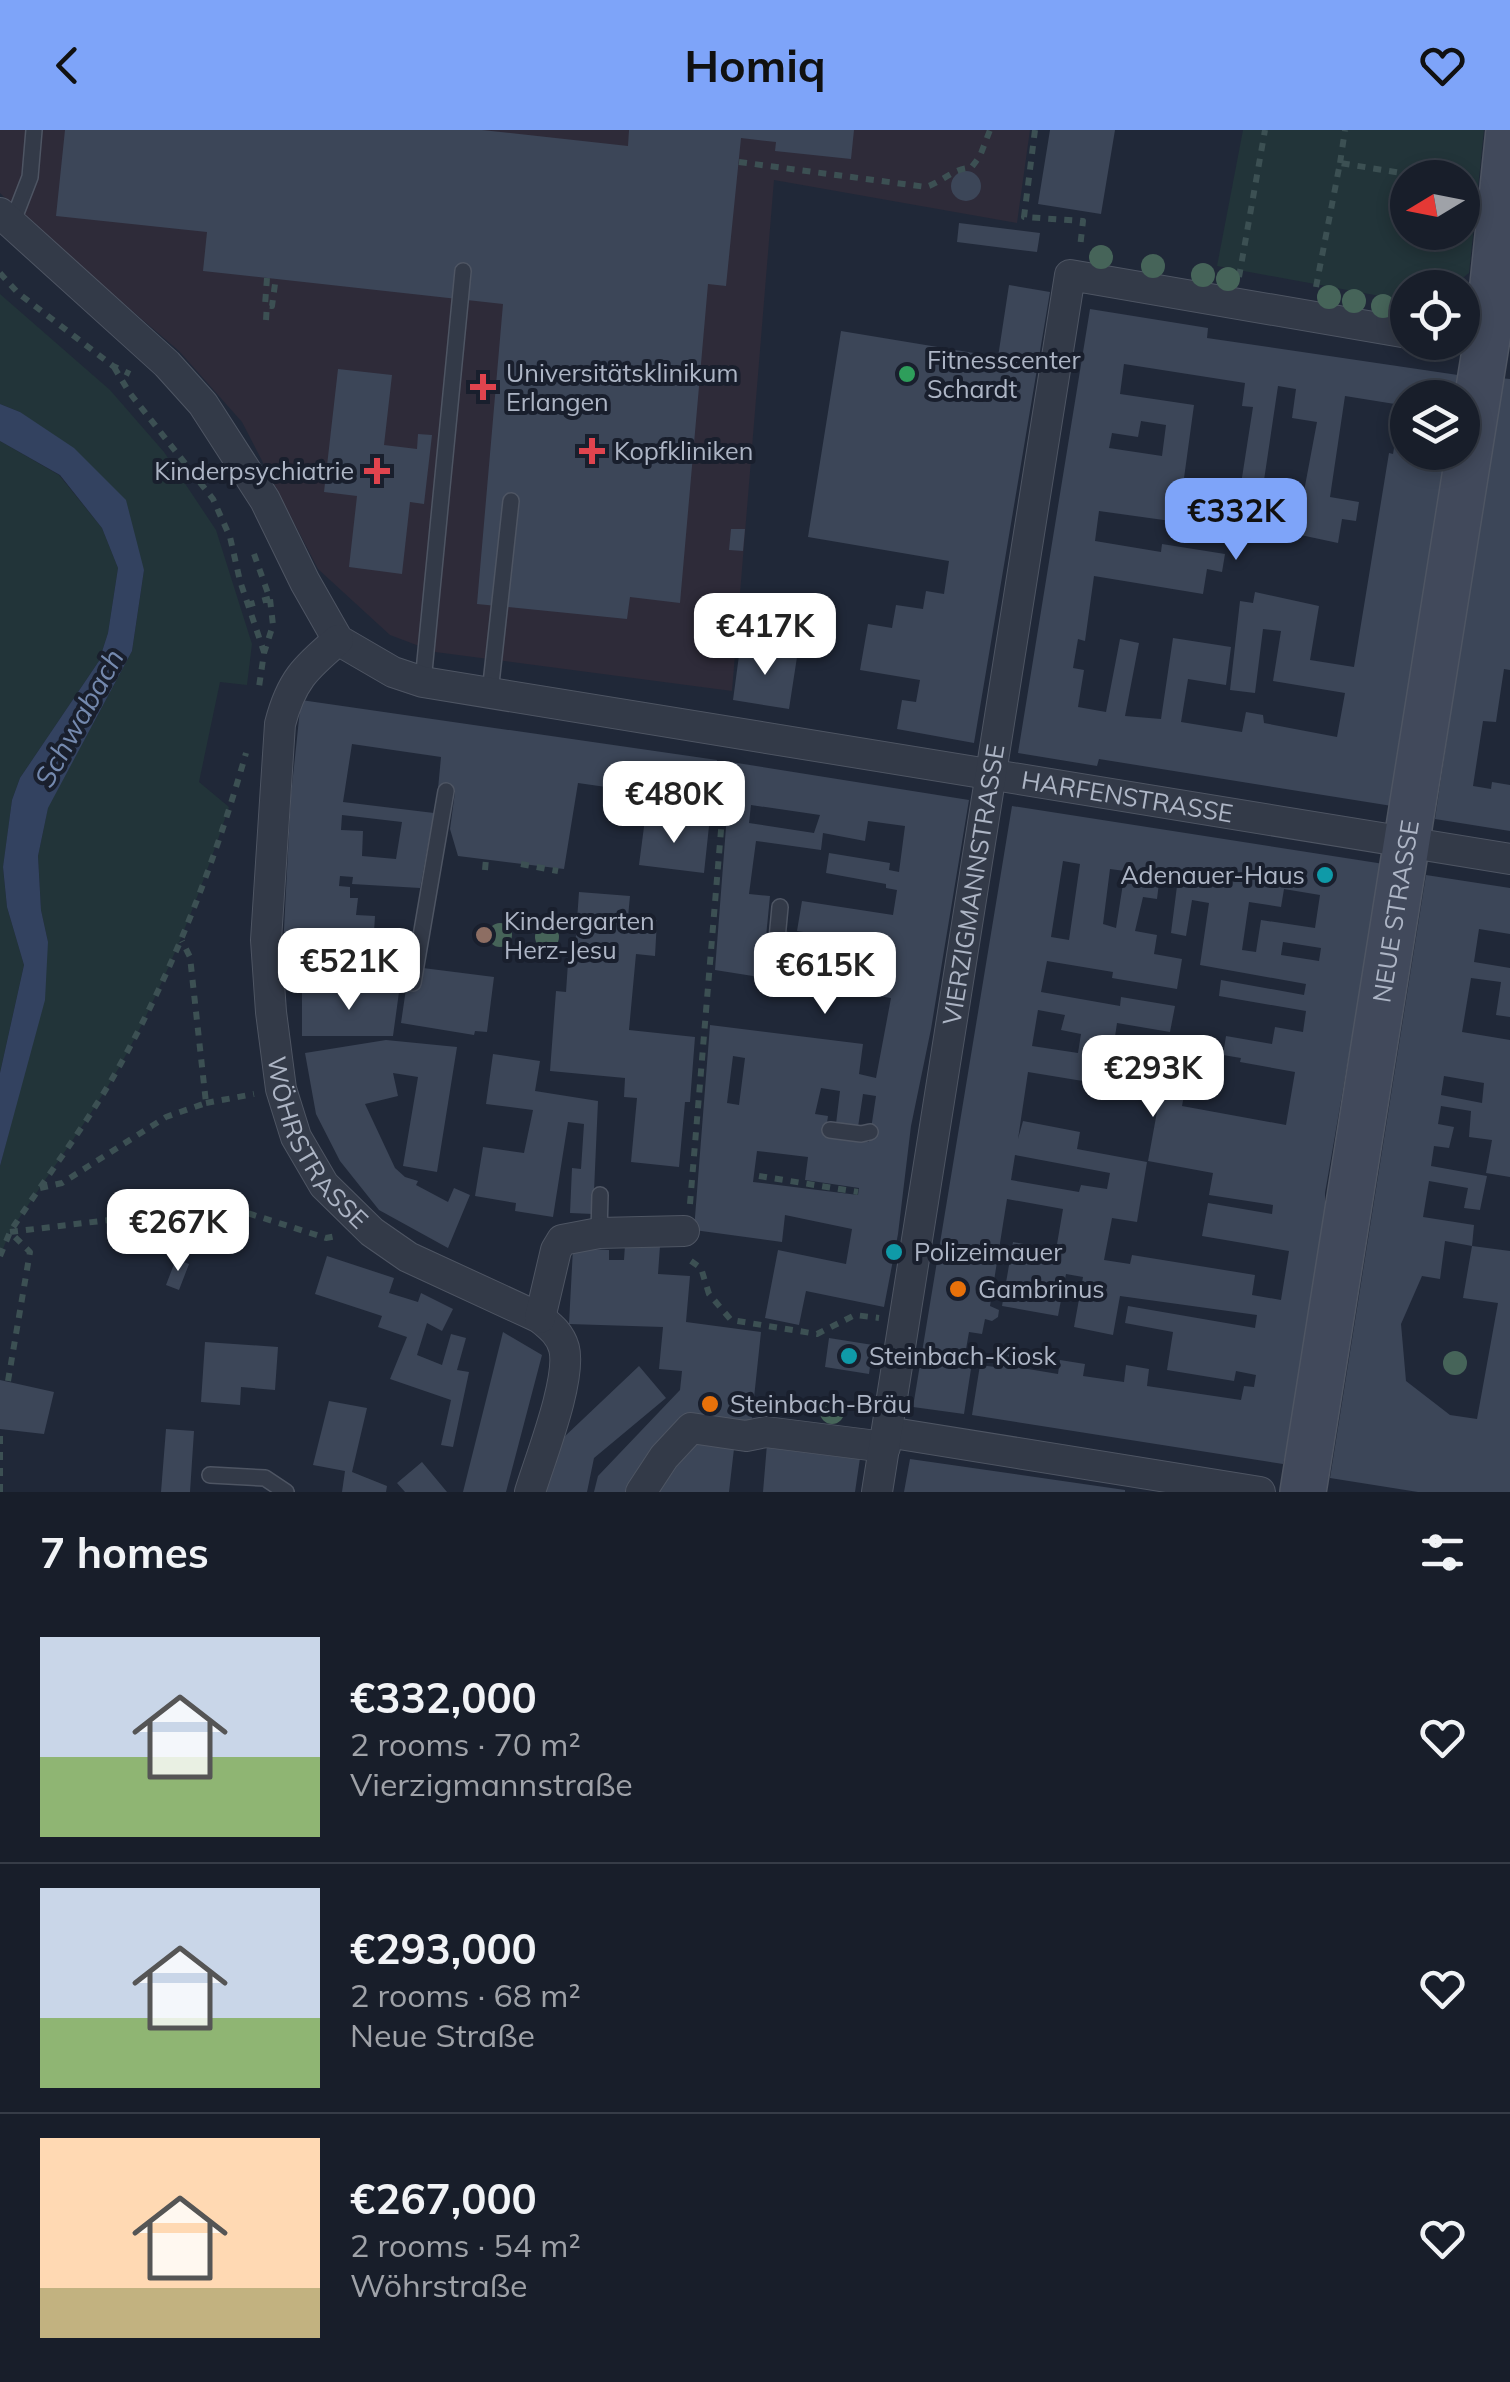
<!DOCTYPE html>
<meta charset="utf-8">
<style>
:root{--surface:#181e2a;--page:#212732;--text:#f1f3f6;--muted:#9fa2a8;--line:#363c47;--accent:#7ea4f9}
body{margin:0;font-family:Mulish,sans-serif;background:var(--page);color:var(--text);height:100vh;display:flex;flex-direction:column;font-size:38px;white-space:nowrap}
*{box-sizing:border-box;margin:0}
p{font-size:32px;color:var(--muted)}
.icon{flex:none;width:55px;height:55px;fill:none;stroke:currentColor;stroke-width:2;stroke-linecap:round;stroke-linejoin:round}
.map{position:relative;height:1362px;overflow:hidden}
.side{display:flex;flex-direction:column;background:var(--surface);flex:1}
.side>*{flex:none}
.needle{width:65px;rotate:260deg}
.buttons{position:absolute;left:1390px;top:30px;display:grid;gap:20px}
.buttons a{display:grid;place-items:center;width:90px;height:90px;border-radius:50%;background:var(--surface);box-shadow:0 5px 15px #0003,0 0 0 2px var(--line);font-size:50px}
.price{position:absolute;translate:-50% -85px;padding:0 22px;border-radius:20px;background:#fff;color:#222;font-size:32px;line-height:65px;filter:drop-shadow(0 2px 5px #0008)}
.price::after{content:'';position:absolute;left:50%;top:60px;width:30px;height:22px;margin-left:-15px;background:inherit;clip-path:polygon(0 0,100% 0,50% 100%)}
.price.selected{background:var(--accent);color:#111}
ul{padding:0;list-style:none}
li{display:flex;align-items:center;gap:30px;height:250px;padding:0 40px}
li+li{border-top:2px solid var(--line)}
li span{display:grid;place-items:center;flex:none;width:280px;height:200px;border-radius:0px;color:#555}
li>.icon{margin-inline-start:auto}
span .icon{width:120px;height:120px;fill:#fffc;stroke-width:1}
li b{font-size:42px}
h2{display:flex;justify-content:space-between;align-items:center;height:120px;padding:0 40px;font-size:42px}
header{display:flex;justify-content:space-between;align-items:center;height:130px;padding:0 40px;background:var(--accent);color:#111;font-size:45px;font-weight:700}
.map>svg:first-child{display:block}
</style>
<header><svg class="icon" aria-label="back" viewBox="0 0 24 24"><path d="M15 5l-7 7 7 7"/></svg>Homiq<svg class="icon" aria-label="heart" viewBox="0 0 24 24"><path d="M12 20l-8-8c-3-5 5-10 8-4 3-6 11-1 8 4z"/></svg></header>
<div class="map">
<svg width="1510" height="1362" viewBox="0 0 1510 1362">
<rect width="100%" height="100%" fill="#202838"/>
<!-- medical -->
<path fill="#2e2b39" d="M 0,0 L 1030,0 L 1017,93 L 774,50 L 732,561 L 435,522 L 390,505 L 318,439 L 242,292 L 179,221 L 41,103 L 0,63 Z"/>
<!-- green -->
<path fill="#223439" fill-rule="evenodd" d="M 1243,0 L 1484,0 L 1469,143 L 1451,157 L 1408,158 L 1407,171 L 1217,136 ZM 1408,48 L 1462,48 L 1462,102 L 1408,102 Z
M 0,164 L 110,260 L 164,322 L 216,400 L 252,514 L 247,555 L 220,552 L 199,652 L 229,677 C 199,767 166,853 120,936 C 87,993 46,1047 10,1102 L 0,1126 L 0,1036 L 20,957 L 48,812 L 41,780 L 38,726 L 48,677 L 132,521 L 144,440 L 20,282 L 0,274 Z
M 0,311 L 59,345 L 102,398 L 118,438 L 108,503 L 99,531 L 20,648 L 12,670 L 3,738 L 7,777 L 24,835 L 0,943 Z"/>
<!-- water -->
<path fill="#334260" d="M 0,274 L 20,282 L 74,318 L 126,370 L 144,440 L 132,521 L 48,678 L 38,726 L 41,780 L 48,812 L 45,870 L 0,1036 L 0,943 L 24,835 L 7,777 L 3,737 L 12,670 L 20,648 L 99,531 L 108,503 L 118,438 L 102,398 L 60,345 L 0,311 Z"/>
<!-- building -->
<path fill="#3c4658" fill-rule="evenodd" d="M 65,0 L 482,0 L 628,16 L 629,0 L 854,0 L 851,29 L 775,21 L 776,12 L 741,8 L 726,156 L 708,154 L 680,473 L 630,467 L 627,489 L 477,474 L 503,174 L 203,141 L 207,102 L 56,86 Z
M 1050,0 L 1115,0 L 1101,84 L 1038,74 Z
M951 56a15 15 0 1 1 30 0a15 15 0 1 1-30 0Z
M 959,93 L 1040,103 L 1037,122 L 957,112 Z
M 1009,155 L 1050,162 L 974,613 L 897,599 L 902,570 L 916,572 L 920,550 L 860,540 L 868,494 L 892,498 L 896,475 L 923,479 L 926,461 L 944,464 L 949,431 L 808,407 L 841,201 L 998,227 Z
M 1090,179 L 1208,198 L 1207,208 L 1458,245 L 1454,268 L 1408,268 L 1408,322 L 1446,322 L 1392,676 L 1099,629 L 1097,636 L 1018,623 ZM 1124,234 L 1245,253 L 1242,276 L 1253,277 L 1241,354 L 1263,357 L 1278,256 L 1296,259 L 1292,288 L 1317,292 L 1296,404 L 1338,413 L 1342,389 L 1356,391 L 1359,372 L 1330,367 L 1345,266 L 1401,275 L 1393,324 L 1389,323 L 1354,537 L 1310,530 L 1319,476 L 1255,462 L 1253,473 L 1240,471 L 1230,560 L 1255,563 L 1263,499 L 1281,501 L 1273,551 L 1345,563 L 1337,607 L 1264,593 L 1263,585 L 1246,582 L 1242,602 L 1181,592 L 1188,549 L 1226,555 L 1231,517 L 1173,508 L 1161,589 L 1125,586 L 1139,513 L 1120,509 L 1106,582 L 1078,577 L 1084,540 L 1073,538 L 1078,509 L 1085,511 L 1094,446 L 1203,464 L 1207,439 L 1222,442 L 1225,424 L 1162,414 L 1161,422 L 1095,411 L 1099,381 L 1178,392 L 1194,275 L 1120,264 ZM 1141,291 L 1166,295 L 1162,326 L 1109,318 L 1112,303 L 1138,307 Z
M 338,239 L 392,245 L 384,315 L 417,319 L 418,304 L 432,305 L 424,374 L 410,372 L 402,444 L 349,437 L 357,366 L 324,362 Z
M 1500,248 L 1510,249 L 1510,540 L 1504,539 L 1496,592 L 1483,591 L 1473,656 L 1491,659 L 1492,652 L 1510,655 L 1510,701 L 1435,689 Z
M 731,399 L 745,399 L 743,421 L 729,420 Z
M 740,518 L 797,527 L 789,579 L 733,570 Z
M 301,570 L 717,630 L 711,672 L 578,653 L 564,739 L 458,726 L 450,699 L 455,662 L 438,659 L 441,627 L 352,614 L 343,672 L 434,683 L 420,758 L 352,754 L 353,747 L 340,746 L 339,756 L 350,757 L 350,768 L 358,768 L 356,785 L 375,786 L 374,802 L 328,800 L 328,806 L 338,807 L 338,820 L 328,820 L 328,839 L 282,837 L 291,665 ZM 342,685 L 402,692 L 396,729 L 362,726 L 363,701 L 341,700 Z
M 731,632 L 969,670 L 931,899 L 911,996 L 898,1104 L 884,1177 L 806,1161 L 799,1195 L 765,1188 L 778,1120 L 846,1134 L 852,1099 L 785,1085 L 782,1112 L 694,1100 L 710,895 L 863,914 L 859,944 L 876,948 L 891,868 L 715,840 ZM 751,675 L 820,685 L 814,703 L 749,693 ZM 868,691 L 905,696 L 899,742 L 889,740 L 890,733 L 829,723 L 826,743 L 886,754 L 886,758 L 897,760 L 893,785 L 802,771 L 797,801 L 868,812 L 865,831 L 765,817 L 770,766 L 749,764 L 756,711 L 821,720 L 823,703 L 865,711 ZM 733,926 L 745,928 L 739,975 L 727,973 ZM 821,958 L 840,961 L 836,994 L 858,997 L 863,964 L 876,966 L 869,1012 L 825,1006 L 828,986 L 815,984 ZM 757,1021 L 808,1027 L 805,1050 L 859,1058 L 858,1065 L 753,1052 Z
M 1012,676 L 1384,734 L 1369,839 L 1355,890 L 1325,1063 L 1325,1104 L 1292,1300 L 1283,1334 L 972,1285 L 980,1235 L 995,1237 L 1002,1221 L 1025,1225 L 1022,1238 L 1058,1244 L 1060,1230 L 1085,1234 L 1083,1246 L 1124,1252 L 1126,1235 L 1149,1239 L 1147,1256 L 1241,1270 L 1244,1256 L 1254,1257 L 1256,1245 L 1236,1241 L 1234,1251 L 1167,1240 L 1173,1202 L 1125,1193 L 1128,1176 L 1255,1198 L 1257,1185 L 1120,1166 L 1113,1205 L 1074,1197 L 1083,1147 L 1066,1144 L 1058,1186 L 1002,1176 L 1013,1112 L 1056,1120 L 1063,1079 L 1007,1069 L 990,1176 L 999,1180 L 998,1187 L 992,1191 L 985,1189 L 982,1204 L 969,1202 L 965,1225 L 973,1226 L 964,1284 L 913,1277 ZM 1063,731 L 1080,734 L 1069,810 L 1051,807 ZM 1110,739 L 1125,741 L 1116,798 L 1103,794 ZM 1159,753 L 1177,756 L 1171,803 L 1186,806 L 1192,770 L 1209,773 L 1200,835 L 1306,854 L 1304,865 L 1221,850 L 1219,866 L 1306,881 L 1303,902 L 1275,897 L 1272,914 L 1226,906 L 1223,925 L 1241,928 L 1240,932 L 1295,942 L 1286,995 L 1182,976 L 1189,939 L 1125,927 L 1124,936 L 1111,934 L 1117,893 L 1170,902 L 1175,876 L 1121,867 L 1120,876 L 1041,862 L 1047,831 L 1113,842 L 1112,848 L 1177,859 L 1182,829 L 1154,824 L 1157,805 L 1135,801 L 1143,767 L 1157,769 ZM 1284,759 L 1320,765 L 1315,798 L 1261,790 L 1256,822 L 1242,820 L 1249,772 L 1281,777 ZM 1283,812 L 1321,818 L 1319,831 L 1281,825 ZM 1038,880 L 1065,885 L 1061,900 L 1081,904 L 1078,923 L 1032,916 ZM 1028,942 L 1107,955 L 1108,950 L 1161,960 L 1148,1031 L 1213,1043 L 1209,1065 L 1273,1075 L 1272,1084 L 1208,1073 L 1202,1106 L 1289,1121 L 1281,1170 L 1252,1165 L 1255,1145 L 1132,1125 L 1130,1134 L 1104,1130 L 1112,1088 L 1137,1092 L 1147,1032 L 1077,1019 L 1080,1002 L 1023,991 L 1018,1009 ZM 1015,1025 L 1110,1043 L 1107,1059 L 1081,1055 L 1079,1062 L 1011,1050 Z
M 645,689 L 709,696 L 704,743 L 639,735 Z
M 1426,745 L 1510,758 L 1510,804 L 1479,799 L 1474,832 L 1510,838 L 1510,887 L 1496,885 L 1501,852 L 1471,848 L 1462,902 L 1510,910 L 1510,1047 L 1486,1043 L 1492,1010 L 1469,1007 L 1471,981 L 1441,976 L 1438,994 L 1454,997 L 1449,1018 L 1434,1016 L 1431,1036 L 1487,1046 L 1480,1080 L 1464,1078 L 1468,1058 L 1429,1051 L 1423,1087 L 1474,1095 L 1472,1116 L 1445,1111 L 1440,1149 L 1422,1146 L 1401,1194 L 1406,1251 L 1450,1285 L 1477,1289 L 1498,1173 L 1463,1168 L 1472,1116 L 1510,1121 L 1510,1362 L 1418,1362 L 1330,1348 ZM 1444,946 L 1484,953 L 1482,973 L 1441,965 Z
M 579,762 L 630,766 L 628,787 L 657,790 L 655,826 L 636,824 L 629,900 L 695,907 L 690,972 L 685,972 L 679,1037 L 631,1032 L 637,968 L 624,967 L 625,948 L 550,941 L 556,861 L 566,862 L 569,818 L 575,819 Z
M 387,817 L 408,819 L 405,851 L 384,849 Z
M 423,838 L 494,847 L 487,902 L 475,901 L 474,905 L 401,893 L 407,852 Z
M 302,859 L 399,862 L 393,906 L 302,906 Z
M 386,910 L 457,917 L 437,1042 L 403,1036 L 418,947 L 393,943 L 398,966 L 365,974 L 395,1038 L 405,1047 L 418,1051 L 416,1055 L 448,1072 L 454,1058 L 470,1065 L 448,1118 L 379,1080 L 340,1031 L 316,984 L 305,923 Z
M 493,924 L 540,931 L 535,961 L 598,971 L 593,1084 L 570,1083 L 572,1038 L 581,1039 L 584,994 L 568,992 L 553,1087 L 515,1081 L 516,1073 L 475,1066 L 483,1017 L 524,1023 L 533,980 L 486,974 Z
M 625,1115 L 660,1116 L 658,1144 L 690,1146 L 686,1192 L 761,1202 L 751,1296 L 689,1287 L 637,1362 L 594,1362 L 598,1346 L 680,1260 L 682,1241 L 659,1239 L 663,1197 L 569,1194 L 573,1118 L 609,1120 L 609,1130 L 624,1130 Z
M 327,1126 L 394,1148 L 389,1163 L 418,1172 L 421,1163 L 453,1179 L 442,1201 L 427,1193 L 417,1225 L 442,1235 L 451,1204 L 466,1208 L 457,1240 L 469,1242 L 453,1317 L 441,1315 L 451,1270 L 390,1249 L 407,1207 L 378,1197 L 382,1186 L 315,1164 Z
M 176,1129 L 189,1134 L 179,1160 L 166,1155 Z
M 503,1202 L 542,1225 L 506,1362 L 463,1362 Z
M 829,1208 L 873,1215 L 869,1244 L 825,1237 Z
M 205,1212 L 278,1217 L 275,1260 L 241,1257 L 240,1275 L 201,1272 Z
M 639,1236 L 666,1268 L 594,1328 L 587,1362 L 544,1362 L 563,1308 Z
M 0,1250 L 54,1262 L 44,1304 L 0,1299 Z
M 329,1271 L 367,1278 L 352,1342 L 387,1356 L 386,1362 L 342,1362 L 345,1341 L 313,1335 Z
M 166,1299 L 194,1301 L 190,1362 L 161,1362 Z
M 693,1303 L 735,1310 L 729,1362 L 649,1362 Z
M 767,1314 L 860,1328 L 855,1362 L 763,1362 Z
M 910,1329 L 1125,1360 L 1125,1362 L 904,1362 Z
M 422,1332 L 447,1362 L 405,1362 L 397,1353 Z"/>
<g fill="none" stroke-linecap="round" stroke-linejoin="round">
<!-- lane casing -->
<g stroke="#4e5563" stroke-width="18">
<path id="lane" d="M 11,96 L 30,47 L 34,0
M 423,552 L 463,141
M 490,563 L 511,371
M 780,777 L 777,809 L 866,824
M 413,853 L 446,661
M 830,1000 L 861,1004 L 870,1002
M 599,1103 L 600,1065
M 210,1345 L 265,1348 L 286,1362"/>
</g>
<!-- street casing -->
<g stroke="#4e5563" stroke-width="32">
<g id="street">
<path id="s1" d="M 0,83 L 167,234 L 203,274 L 265,370 L 305,452 L 338,510 L 393,542 L 423,552 L 1510,729"/>
<path id="s2" d="M 338,510 C 305,538 291,551 280,594 L 266,810 L 271,882 L 281,959 L 296,1007 L 324,1055 L 372,1102 L 408,1127 L 540,1188 C 551,1197 560,1204 564,1218 C 572,1249 540,1329 530,1362"/>
<path d="M 540,1188 L 556,1120 L 562,1110 L 599,1103 L 684,1101"/>
<path d="M 887,1302 L 1260,1362"/>
<path d="M 641,1362 L 664,1327 L 691,1298 L 746,1306 L 766,1302 L 885,1317"/>
<path id="s3" d="M 877,1362 L 1070,145 L 1408,203"/>
</g>
</g>
<!-- secondary casing -->
<g stroke="#4e5563" stroke-width="48">
<g id="secondary">
<path id="s4" d="M 1303,1362 L 1488,202 L 1509,0"/>
</g>
</g>
<!-- path -->
<path stroke="#3c5053" stroke-width="6" stroke-dasharray="8 8" stroke-linecap="butt" d="M 1035,0 L 1024,87 L 1083,91 L 1080,118
M 739,32 L 926,57 C 942,52 954,38 971,38 L 980,26 L 990,0
M 1340,33 L 1345,0
M 0,143 L 18,163 L 113,236 L 130,244
M 1239,147 L 1265,0
M 267,148 L 265,175 L 272,176 L 275,154
M 1316,157 L 1340,33 L 1432,48
M 266,190 L 267,174
M 114,237 L 129,262 L 213,369 L 230,407 L 240,451 L 264,522
M 254,424 L 270,469 L 273,495 L 264,523 L 259,557
M 247,475 L 272,468
M 521,734 L 558,741
M 485,740 L 486,729
M 206,973 L 254,964
M 759,1046 L 858,1062
M 40,1058 L 62,1053 L 166,987 L 206,973 L 190,827 L 182,811
M 690,1074 L 727,628
M 10,1102 L 167,1083 L 241,1081 L 326,1108 L 336,1106
M 0,1126 L 10,1102 C 46,1047 88,993 120,935 C 175,836 215,732 246,623
M 691,1131 L 701,1138 L 709,1164 L 731,1190 L 817,1204 L 855,1185 L 879,1188
M 8,1251 L 30,1122 L 11,1103
M 0,1362 L 0,1299"/>
<!-- lane -->
<use href="#lane" stroke="#333a48" stroke-width="15"/>
<!-- street -->
<use href="#street" stroke="#333a48" stroke-width="30"/>
<!-- secondary -->
<use href="#secondary" stroke="#41495b" stroke-width="45"/>
</g>
<!-- trees -->
<g fill="#466459">
<circle cx="1101" cy="127" r="12"/>
<circle cx="1153" cy="136" r="12"/>
<circle cx="1203" cy="145" r="12"/>
<circle cx="1228" cy="149" r="12"/>
<circle cx="1329" cy="167" r="12"/>
<circle cx="1354" cy="171" r="12"/>
<circle cx="1383" cy="176" r="12"/>
<circle cx="500" cy="805" r="12"/>
<circle cx="547" cy="807" r="12"/>
<circle cx="1455" cy="1233" r="12"/>
<circle cx="832" cy="1282" r="12"/>
</g>
<!-- markers -->
<circle fill="#2e9e5b" stroke="#191f2d" stroke-width="4" cx="907" cy="244" r="10"/>
<g fill="#e0444e" stroke="#191f2d" stroke-width="4">
<path d="M478 242h10v10h10v10h-10v10h-10v-10h-10v-10h10z"/>
<path d="M587 306h10v10h10v10h-10v10h-10v-10h-10v-10h10z"/>
<path d="M372 326h10v10h10v10h-10v10h-10v-10h-10v-10h10z"/>
</g>
<g fill="#0f9aa8" stroke="#191f2d" stroke-width="4">
<circle cx="1325" cy="745" r="10"/>
<circle cx="894" cy="1122" r="10"/>
<circle cx="849" cy="1226" r="10"/>
</g>
<circle fill="#8d6e63" stroke="#191f2d" stroke-width="4" cx="484" cy="805" r="10"/>
<g fill="#e8710a" stroke="#191f2d" stroke-width="4">
<circle cx="958" cy="1159" r="10"/>
<circle cx="710" cy="1274" r="10"/>
</g>
<g text-anchor="middle" stroke-width="8" stroke-linejoin="round" paint-order="stroke">
<!-- poi labels -->
<g font-size="25" fill="#adb5c5" stroke="#191f2d" text-anchor="start">
<text x="927" y="239">Fitnesscenter<tspan x="927" dy="29">Schardt</tspan></text>
<text x="506" y="252">Universitätsklinikum<tspan x="506" dy="29">Erlangen</tspan></text>
<text x="614" y="330">Kopfkliniken</text>
<text x="354" y="350" text-anchor="end">Kinderpsychiatrie</text>
<text x="1305" y="754" text-anchor="end">Adenauer-Haus</text>
<text x="504" y="800">Kindergarten<tspan x="504" dy="29">Herz-Jesu</tspan></text>
<text x="914" y="1131">Polizeimauer</text>
<text x="978" y="1168">Gambrinus</text>
<text x="869" y="1235">Steinbach-Kiosk</text>
<text x="730" y="1283">Steinbach-Bräu</text>
</g>
<!-- street labels -->
<g font-size="25" fill="#adb5c5" stroke="#191f2d">
<text dy="9" stroke="none"><textPath href="#s1" startOffset="1360">HARFENSTRASSE</textPath></text>
<text dy="9" stroke="none"><textPath href="#s3" startOffset="615">VIERZIGMANNSTRASSE</textPath></text>
<text dy="9" stroke="none"><textPath href="#s4" startOffset="588">NEUE STRASSE</textPath></text>
<text dy="9" stroke="none"><textPath href="#s2" startOffset="535">WÖHRSTRASSE</textPath></text>
</g>
<!-- water labels -->
<g font-size="28" font-style="italic" fill="#7489ae" stroke="#191f2d">
<text transform="translate(79 588) rotate(-61)" y="10">Schwabach</text>
</g>
</g>
</svg>
<div class="buttons">
<a><svg class="needle" viewBox="-14 -14 28 28"><path d="M0-13l5 13h-10z" fill="#e53935"/><path d="M0 13l5-13h-10z" fill="#9fa2a8"/></svg></a>
<a><svg class="icon" aria-label="locate" viewBox="0 0 24 24"><circle cx="12" cy="12" r="6"/><path d="M12 2v4M12 18v4M2 12h4M18 12h4"/></svg></a>
<a><svg class="icon" aria-label="layers" viewBox="0 0 24 24"><path d="M12 4l9 5-9 5-9-5zM3 14l9 5 9-5"/></svg></a>
</div>
<b class="price selected" style="left:1236px;top:433px">€332K</b>
<b class="price" style="left:765px;top:548px">€417K</b>
<b class="price" style="left:674px;top:716px">€480K</b>
<b class="price" style="left:349px;top:883px">€521K</b>
<b class="price" style="left:825px;top:887px">€615K</b>
<b class="price" style="left:1153px;top:990px">€293K</b>
<b class="price" style="left:178px;top:1144px">€267K</b>
</div>
<section class="side">
<h2>7 homes<svg class="icon" aria-label="filters" viewBox="0 0 24 24"><path d="M4 7h16M4 17h16"/><circle cx="9" cy="7" r="2"/><circle cx="15" cy="17" r="2"/></svg></h2>
<ul>
<li><span style="background:linear-gradient(#c9d6e8 60%,#8fb573 0)"><svg class="icon" aria-label="home" viewBox="0 0 24 24"><path d="M3 11l9-7 9 7M6 9v11h12V9"/></svg></span><div><b>€332,000</b><p>2 rooms · 70 m²</p><p>Vierzigmannstraße</p></div><svg class="icon" aria-label="heart" viewBox="0 0 24 24"><path d="M12 20l-8-8c-3-5 5-10 8-4 3-6 11-1 8 4z"/></svg></li>
<li><span style="background:linear-gradient(#c9d6e8 65%,#8fb573 0)"><svg class="icon" aria-label="home" viewBox="0 0 24 24"><path d="M3 11l9-7 9 7M6 9v11h12V9"/></svg></span><div><b>€293,000</b><p>2 rooms · 68 m²</p><p>Neue Straße</p></div><svg class="icon" aria-label="heart" viewBox="0 0 24 24"><path d="M12 20l-8-8c-3-5 5-10 8-4 3-6 11-1 8 4z"/></svg></li>
<li><span style="background:linear-gradient(#ffd9b3 75%,#c2b280 0)"><svg class="icon" aria-label="home" viewBox="0 0 24 24"><path d="M3 11l9-7 9 7M6 9v11h12V9"/></svg></span><div><b>€267,000</b><p>2 rooms · 54 m²</p><p>Wöhrstraße</p></div><svg class="icon" aria-label="heart" viewBox="0 0 24 24"><path d="M12 20l-8-8c-3-5 5-10 8-4 3-6 11-1 8 4z"/></svg></li>
</ul>
</section>
